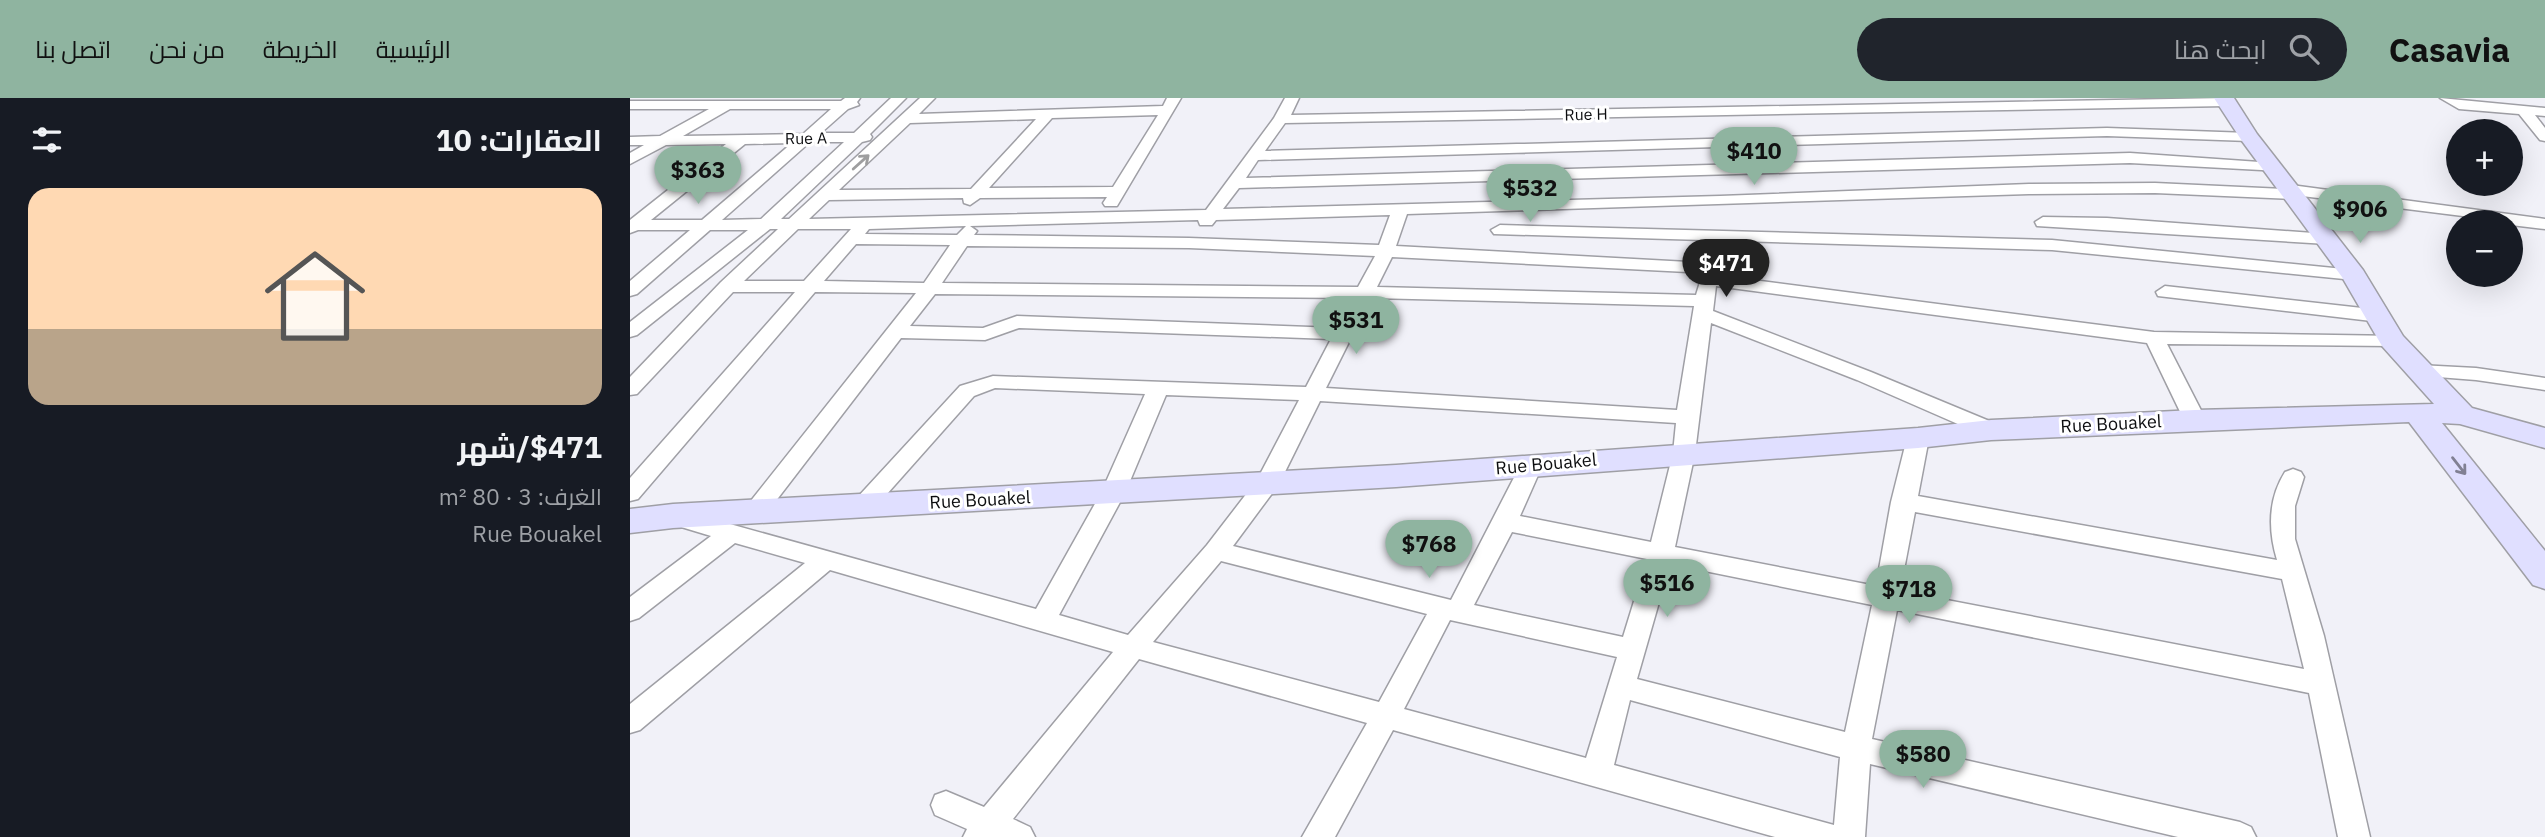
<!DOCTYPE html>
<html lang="ar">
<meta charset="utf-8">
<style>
:root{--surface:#171b24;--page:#20242c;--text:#f1f3f6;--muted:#9ea1a6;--line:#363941;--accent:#8fb4a0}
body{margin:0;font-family:"IBM Plex Sans",Cairo,sans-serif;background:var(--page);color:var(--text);direction:rtl;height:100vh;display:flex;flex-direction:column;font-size:26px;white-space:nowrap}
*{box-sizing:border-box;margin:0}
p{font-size:23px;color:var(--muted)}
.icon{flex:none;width:38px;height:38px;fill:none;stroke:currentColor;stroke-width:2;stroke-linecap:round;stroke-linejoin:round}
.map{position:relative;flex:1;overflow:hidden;direction:ltr}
.sheet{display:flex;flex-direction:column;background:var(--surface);width:630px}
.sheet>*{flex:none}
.tools{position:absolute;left:1816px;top:21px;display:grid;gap:14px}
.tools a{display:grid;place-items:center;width:77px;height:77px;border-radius:50%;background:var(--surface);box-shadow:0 7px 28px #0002;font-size:35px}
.price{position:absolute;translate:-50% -60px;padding:0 16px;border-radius:24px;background:var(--accent);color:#111;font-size:23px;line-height:46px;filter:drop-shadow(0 2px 4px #0008)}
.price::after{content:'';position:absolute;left:50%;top:42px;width:21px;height:16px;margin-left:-10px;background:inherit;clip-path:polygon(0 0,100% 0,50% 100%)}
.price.active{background:#222;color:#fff}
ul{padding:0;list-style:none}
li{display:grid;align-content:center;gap:14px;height:371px;padding:0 28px}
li+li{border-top:2px solid var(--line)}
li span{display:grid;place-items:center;height:217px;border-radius:21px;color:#555}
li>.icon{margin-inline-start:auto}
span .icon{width:126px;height:126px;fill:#fffc;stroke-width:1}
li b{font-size:30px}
h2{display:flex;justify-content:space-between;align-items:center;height:84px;padding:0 28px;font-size:30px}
header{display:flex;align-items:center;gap:42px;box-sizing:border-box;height:98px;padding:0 35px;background:var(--accent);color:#111}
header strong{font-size:33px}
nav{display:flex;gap:38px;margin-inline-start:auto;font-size:24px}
.search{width:490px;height:63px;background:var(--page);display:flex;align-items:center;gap:18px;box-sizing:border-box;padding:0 24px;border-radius:38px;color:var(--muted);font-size:26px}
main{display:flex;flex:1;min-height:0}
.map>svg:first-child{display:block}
</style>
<header>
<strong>Casavia</strong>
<div class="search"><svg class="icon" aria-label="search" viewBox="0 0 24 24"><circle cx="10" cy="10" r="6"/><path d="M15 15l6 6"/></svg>ابحث هنا</div>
<nav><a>الرئيسية</a><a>الخريطة</a><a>من نحن</a><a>اتصل بنا</a></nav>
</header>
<main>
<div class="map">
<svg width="1915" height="739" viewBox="0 0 1915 739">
<rect width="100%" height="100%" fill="#f1f1f8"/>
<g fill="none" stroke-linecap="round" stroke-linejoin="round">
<!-- street casing -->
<g stroke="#9f9fa5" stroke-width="3">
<path id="street" d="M 215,0 L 230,0 L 227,4 L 229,7 L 218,11 L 191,35 L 224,35 L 261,0 L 276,0 L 240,36 L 242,39 L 240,42 L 232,44 L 151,121 L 159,121 L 290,0 L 305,0 L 289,16 L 533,8 L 537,0 L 551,0 L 487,108 L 475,108 L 473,105 L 477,99 L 350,100 L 340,107 L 334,105 L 333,100 L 199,102 L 179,121 L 576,112 L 644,20 L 655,0 L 669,0 L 661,17 L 1597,0 L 1603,4 L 1596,8 L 655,25 L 635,53 L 1477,30 L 1619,35 L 1626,39 L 1619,43 L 1477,38 L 628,62 L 616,80 L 1500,55 L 1644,65 L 1650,67 L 1652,70 L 1650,73 L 1500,65 L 609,90 L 593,111 L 1090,98 L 1399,86 L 1525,85 L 1654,91 L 1661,87 L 1915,121 L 1915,131 L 1881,127 L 1881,124 L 1672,98 L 1665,101 L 1525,95 L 1399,96 L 777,116 L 766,148 L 1077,165 L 1086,170 L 1077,175 L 762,159 L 747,189 L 1066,197 L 1070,184 L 1068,181 L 1077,176 L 1524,234 L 1769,238 L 1772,242 L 1762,248 L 1537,246 L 1576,322 L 1573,327 L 1557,327 L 1554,322 L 1517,245 L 1086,188 L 1083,213 L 1241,274 L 1369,327 L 1372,332 L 1369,337 L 1353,337 L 1227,282 L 1081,225 L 1065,355 L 1045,449 L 1246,488 L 1261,404 L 1277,340 L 1280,335 L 1296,335 L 1299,340 L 1288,398 L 1647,462 C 1638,432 1638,401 1655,374 L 1663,371 L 1671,374 L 1674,379 L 1665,408 L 1665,441 L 1694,538 L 1740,739 L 1708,739 L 1679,595 L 1267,512 L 1242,641 L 1610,724 L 1621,729 L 1626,739 L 1548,739 L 1240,666 L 1235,739 L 1145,739 L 763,632 L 705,739 L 672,739 L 737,625 L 509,561 L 383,721 L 400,729 L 405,739 L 333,739 L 337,731 L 305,717 L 301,707 L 305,697 L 316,693 L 354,709 L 483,554 L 200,472 L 10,632 L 0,635 L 0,606 L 175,465 L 105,445 L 9,520 L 0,523 L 0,499 L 81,438 L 38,425 L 34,419 L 38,413 L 46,411 L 406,511 L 471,395 L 515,296 L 365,290 L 344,298 L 241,414 L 233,416 L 225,414 L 221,408 L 225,402 L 330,288 L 363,278 L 676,289 L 701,241 L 389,230 L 355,242 L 271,240 L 132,421 L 124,423 L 116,421 L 112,415 L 116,409 L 286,195 L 185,194 L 8,401 L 0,403 L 0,380 L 165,194 L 103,194 L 7,296 L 0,297 L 0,279 L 91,184 L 148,131 L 140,131 L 7,237 L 0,239 L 0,224 L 118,132 L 80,132 L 7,196 L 0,198 L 0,183 L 60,132 L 8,132 L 0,135 L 0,122 L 96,46 L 36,47 L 0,66 L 0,55 L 14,47 L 0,47 L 0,39 L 30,38 L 79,11 L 0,11 L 0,3 L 211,3 ZM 100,11 L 201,11 L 173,36 L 53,38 ZM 528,17 L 483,89 L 359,90 L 422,20 ZM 406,21 L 341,91 L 209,92 L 280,25 ZM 180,44 L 214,44 L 131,121 L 92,122 ZM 162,45 L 72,122 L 21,122 L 115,46 ZM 760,117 L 749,147 L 559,140 L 344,137 L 347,133 L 340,128 L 568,122 L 570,127 L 582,127 L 586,122 ZM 336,128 L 327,137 L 235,136 L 239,131 ZM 168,131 L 221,131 L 174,183 L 114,183 ZM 226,146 L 320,147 L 294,185 L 194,183 ZM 337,148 L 559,150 L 745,158 L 728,189 L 312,185 ZM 305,196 L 723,200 L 707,230 L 387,218 L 353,230 L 280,228 ZM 741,200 L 1064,208 L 1047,312 L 696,290 ZM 536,297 L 669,302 L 627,382 L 577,447 L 498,537 L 429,517 L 495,395 ZM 690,303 L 1046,325 L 1043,355 L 1021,444 L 890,418 L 913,366 L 910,361 L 902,358 L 894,361 L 891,366 L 821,502 L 603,448 L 649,386 ZM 1285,414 L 1652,481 L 1674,571 L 1270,493 ZM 882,434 L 1017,461 L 993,539 L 844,507 ZM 591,463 L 797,516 L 749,604 L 523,544 ZM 1040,466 L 1242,507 L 1215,634 L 1007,581 ZM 820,522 L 987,559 L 956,660 L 774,611 ZM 1000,602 L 1210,659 L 1204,727 L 984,667 Z
M 1810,0 L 1915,10 L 1915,18 L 1905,17 L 1915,30 L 1915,43 L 1910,42 L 1889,16 L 1829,11 Z
M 1413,119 L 1477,120 L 1697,136 L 1706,141 L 1697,146 L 1407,128 L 1405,124 Z
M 870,127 L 1422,142 L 1724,172 L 1733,177 L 1724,182 L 1422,152 L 864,136 L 861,132 Z
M 1535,188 L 1750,212 L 1760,218 L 1750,224 L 1528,198 L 1526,194 Z
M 1789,267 L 1846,270 L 1915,280 L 1915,292 L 1846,282 L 1782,277 L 1779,273 L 1782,269 Z"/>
</g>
<!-- secondary casing -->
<g stroke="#9f9fa5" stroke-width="3">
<path id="secondary" d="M 1584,0 L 1604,0 L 1627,36 L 1733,172 L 1773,238 L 1842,310 L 1915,330 L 1915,350 L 1830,326 L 1812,325 L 1915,453 L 1915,491 L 1903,487 L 1779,324 L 1361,342 L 1288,350 L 766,389 L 43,430 L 0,435 L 0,411 L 43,406 L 766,367 L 1288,330 L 1361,322 L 1565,312 L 1804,306 L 1752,248 L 1712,179 L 1612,43 Z"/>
</g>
<!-- street -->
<use href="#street" fill="#fff" fill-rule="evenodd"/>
<!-- secondary -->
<use href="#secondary" fill="#e0dfff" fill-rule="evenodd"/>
</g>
<!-- one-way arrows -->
<defs><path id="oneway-shaft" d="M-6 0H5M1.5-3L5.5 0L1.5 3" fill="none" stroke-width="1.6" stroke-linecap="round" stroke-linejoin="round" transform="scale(1.75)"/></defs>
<use stroke="#9e9e9f" href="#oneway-shaft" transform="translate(231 64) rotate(-42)"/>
<use stroke="#818093" href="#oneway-shaft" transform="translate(1829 368) rotate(52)"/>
<g text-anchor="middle" stroke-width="6" stroke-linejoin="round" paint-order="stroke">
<!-- far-street labels -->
<g font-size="16" fill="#0c0d0f" stroke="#fff">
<text transform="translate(956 16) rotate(-1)" y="6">Rue H</text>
<text transform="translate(176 40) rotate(-1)" y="6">Rue A</text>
</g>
<!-- street labels -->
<g font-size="18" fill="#0c0d0f" stroke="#fff">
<text transform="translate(1481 326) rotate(-3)" y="6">Rue Bouakel</text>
<text transform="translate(916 366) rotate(-5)" y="6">Rue Bouakel</text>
<text transform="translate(350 402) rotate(-3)" y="6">Rue Bouakel</text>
</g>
</g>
</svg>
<div class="tools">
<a>+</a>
<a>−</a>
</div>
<b class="price" style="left:1124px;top:89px">$410</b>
<b class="price" style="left:68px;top:108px">$363</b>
<b class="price" style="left:900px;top:126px">$532</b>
<b class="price" style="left:1730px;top:147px">$906</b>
<b class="price active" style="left:1096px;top:201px">$471</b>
<b class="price" style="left:726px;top:258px">$531</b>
<b class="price" style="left:799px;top:482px">$768</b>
<b class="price" style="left:1037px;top:521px">$516</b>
<b class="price" style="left:1279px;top:527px">$718</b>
<b class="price" style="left:1293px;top:692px">$580</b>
</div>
<section class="sheet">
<h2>العقارات: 10<svg class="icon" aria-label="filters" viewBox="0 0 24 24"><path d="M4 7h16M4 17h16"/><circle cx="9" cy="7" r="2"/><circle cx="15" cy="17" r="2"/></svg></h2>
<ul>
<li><span style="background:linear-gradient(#ffd9b3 65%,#b9a48a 0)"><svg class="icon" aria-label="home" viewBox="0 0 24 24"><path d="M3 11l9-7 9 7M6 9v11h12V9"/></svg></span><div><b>$471/شهر</b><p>الغرف: 3 · 80 m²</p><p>Rue Bouakel</p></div></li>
</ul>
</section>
</main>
